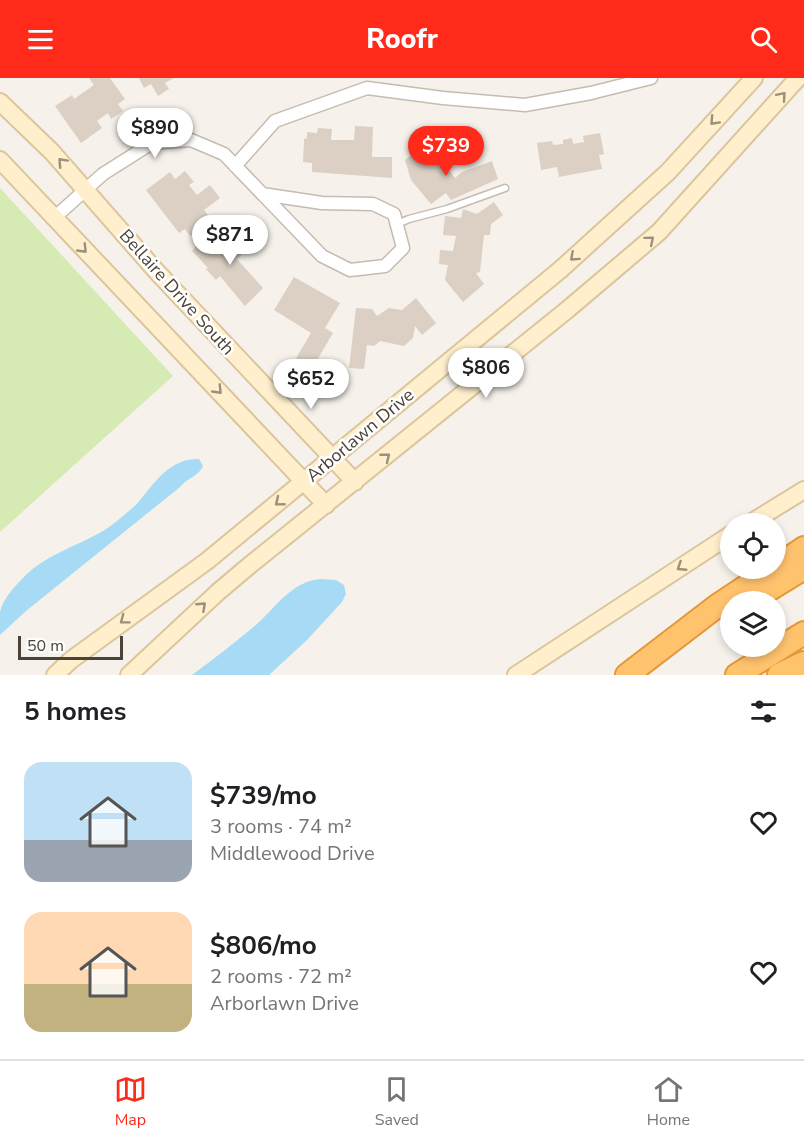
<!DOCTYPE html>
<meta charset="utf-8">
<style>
:root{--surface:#fff;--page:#f6f6f6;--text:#202124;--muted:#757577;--line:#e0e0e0;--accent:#ff2a1a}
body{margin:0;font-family:"Nunito Sans",sans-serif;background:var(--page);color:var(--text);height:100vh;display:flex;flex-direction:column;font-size:22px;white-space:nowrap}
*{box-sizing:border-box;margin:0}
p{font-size:20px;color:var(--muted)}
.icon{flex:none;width:33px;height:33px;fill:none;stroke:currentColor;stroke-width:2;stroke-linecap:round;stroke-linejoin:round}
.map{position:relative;height:597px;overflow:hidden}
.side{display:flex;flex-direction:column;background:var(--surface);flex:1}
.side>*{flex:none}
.tools{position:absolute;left:720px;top:435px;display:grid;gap:12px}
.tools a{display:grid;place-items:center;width:66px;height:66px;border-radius:50%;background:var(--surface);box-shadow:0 3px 9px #0003;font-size:30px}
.scale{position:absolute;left:18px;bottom:15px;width:105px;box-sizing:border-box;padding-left:6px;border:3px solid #4b4238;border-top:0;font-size:16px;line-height:21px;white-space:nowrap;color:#4b4238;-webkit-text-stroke:4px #fff;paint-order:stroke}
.price{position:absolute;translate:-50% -51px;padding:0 14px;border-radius:21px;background:#fff;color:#222;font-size:20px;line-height:39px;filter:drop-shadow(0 2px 3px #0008)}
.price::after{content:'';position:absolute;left:50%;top:36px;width:18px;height:14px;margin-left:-9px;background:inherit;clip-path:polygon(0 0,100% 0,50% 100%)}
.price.active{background:var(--accent);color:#fff}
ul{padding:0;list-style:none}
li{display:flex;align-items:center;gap:18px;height:150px;padding:0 24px}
li span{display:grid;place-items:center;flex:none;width:168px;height:120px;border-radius:18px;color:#555}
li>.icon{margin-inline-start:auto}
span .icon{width:72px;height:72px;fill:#fffc;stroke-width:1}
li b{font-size:26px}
h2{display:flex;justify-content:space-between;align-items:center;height:72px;padding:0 24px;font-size:26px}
header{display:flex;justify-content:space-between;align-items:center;height:78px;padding:0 24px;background:var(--accent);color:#fff;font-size:27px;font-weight:800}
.tabs{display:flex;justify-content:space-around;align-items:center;height:84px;border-top:2px solid var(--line);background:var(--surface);font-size:16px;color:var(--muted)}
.tabs a{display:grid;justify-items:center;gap:3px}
.tabs .active{color:var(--accent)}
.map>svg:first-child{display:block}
</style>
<header><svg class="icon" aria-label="menu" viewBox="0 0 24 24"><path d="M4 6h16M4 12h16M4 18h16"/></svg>Roofr<svg class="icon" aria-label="search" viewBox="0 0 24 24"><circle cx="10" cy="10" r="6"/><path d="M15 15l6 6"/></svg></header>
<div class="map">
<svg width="804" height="597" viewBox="0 0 804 597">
<rect width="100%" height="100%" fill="#f6f2eb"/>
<!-- green -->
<path fill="#d6ebb3" d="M 0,110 L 173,298 L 0,454 Z"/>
<!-- water -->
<path fill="#a7daf4" d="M 199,381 L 203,388 C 199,398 187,400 180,409 L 26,533 L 0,557 C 0,550 0,541 0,534 C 2,522 15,508 23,500 C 49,472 88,467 117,443 C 125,436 135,429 141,421 C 156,402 172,380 199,381 Z
M 320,501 L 336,502 L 344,507 L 346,516 L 342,524 L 307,562 L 269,597 L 192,597 C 214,581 235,564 256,547 C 276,529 291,504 320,501 Z"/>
<!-- building -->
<path fill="#dbd0c3" d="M 89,0 L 110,0 L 125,21 L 118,26 L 123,33 L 111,41 L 108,35 L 97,43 L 102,50 L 81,65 L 55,28 L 72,17 L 74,21 L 94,7 Z
M 139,0 L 174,0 L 165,5 L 169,11 L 158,18 L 151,6 L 144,10 Z
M 355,48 L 373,49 L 372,79 L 392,79 L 392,100 L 312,94 L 312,85 L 303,84 L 304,61 L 307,60 L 307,54 L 317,55 L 318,50 L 332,51 L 331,62 L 354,62 Z
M 600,55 L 604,76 L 599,77 L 602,91 L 559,99 L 557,89 L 541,92 L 537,65 L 552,63 L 553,67 L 563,66 L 563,62 L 572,60 L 573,66 L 584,64 L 583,58 Z
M 421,70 L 430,84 L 440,81 L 455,100 L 462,94 L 492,83 L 498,101 L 451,122 L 446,115 L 431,126 L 411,102 L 405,82 Z
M 185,93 L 194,104 L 189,107 L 197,117 L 210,107 L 220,120 L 204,132 L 212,142 L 190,158 L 185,151 L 179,155 L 146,112 L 170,94 L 175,101 Z
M 494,124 L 503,137 L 491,146 L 490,157 L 484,157 L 480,194 L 476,195 L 484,206 L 463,224 L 445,202 L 448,187 L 439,186 L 440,172 L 453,173 L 456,158 L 443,157 L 445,138 L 461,140 L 463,131 L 477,136 Z
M 247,153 L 257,163 L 237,181 L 263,210 L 245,228 L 220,198 L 216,202 L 206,191 L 208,190 L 192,173 L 206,158 L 222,176 Z
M 294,199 L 340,225 L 325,250 L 333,255 L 313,289 L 296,280 L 311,255 L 274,232 Z
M 416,220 L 436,245 L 422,257 L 415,248 L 413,260 L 404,268 L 380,263 L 374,268 L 367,267 L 364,291 L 349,290 L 356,230 L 372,231 L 377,238 L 389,230 L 402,232 Z"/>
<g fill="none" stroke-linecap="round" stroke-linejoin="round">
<!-- service casing -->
<g stroke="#c5bcb0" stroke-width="9">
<path id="service" d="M 397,146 L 409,141 L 447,131 L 505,110"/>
</g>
<!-- minor casing -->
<g stroke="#c5bcb0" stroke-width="15">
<path id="minor" d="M 235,88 L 275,43 L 367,10 L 443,20 L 525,27 L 591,15 L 651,0
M 54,140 L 103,96 L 152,65 L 191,62 L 224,76 L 322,178 L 350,192 L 385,188 L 403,170 L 394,136 L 373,126 L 322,125 L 262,116"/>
</g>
<!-- secondary casing -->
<g stroke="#dbc59c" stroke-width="20">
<path id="secondary" d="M 0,24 L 52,74 L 157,194 L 355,404
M 0,82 L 326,427
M 749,446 L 804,412
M 55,597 L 71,582 L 207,483 L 560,192 L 668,94 L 754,0
M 129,597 L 218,514 L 250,487 L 567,232 L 659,154 L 798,0
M 516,597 L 730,457"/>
</g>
<!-- motorway casing -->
<g stroke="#e49737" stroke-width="26">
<path id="motorway" d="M 776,489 L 804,470
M 757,519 L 804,490
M 627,597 L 717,528 L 774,490
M 737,597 L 804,555
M 779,597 L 804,585"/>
</g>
<!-- service -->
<use href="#service" stroke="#fff" stroke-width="6"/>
<!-- minor -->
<use href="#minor" stroke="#fff" stroke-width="12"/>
<!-- secondary -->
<use href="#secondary" stroke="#ffefcd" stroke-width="16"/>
<!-- motorway -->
<use href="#motorway" stroke="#ffc36e" stroke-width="22"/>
</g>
<!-- one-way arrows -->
<defs><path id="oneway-chevron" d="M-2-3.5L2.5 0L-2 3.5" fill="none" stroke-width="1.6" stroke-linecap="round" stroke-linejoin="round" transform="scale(1.5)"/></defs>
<g stroke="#9c907b">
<use href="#oneway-chevron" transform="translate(782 18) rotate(-49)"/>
<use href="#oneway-chevron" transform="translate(714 43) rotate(133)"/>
<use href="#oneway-chevron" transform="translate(62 84) rotate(-133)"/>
<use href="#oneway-chevron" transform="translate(650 162) rotate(-40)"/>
<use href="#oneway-chevron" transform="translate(83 171) rotate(46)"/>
<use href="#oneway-chevron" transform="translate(574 179) rotate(138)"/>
<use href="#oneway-chevron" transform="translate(218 312) rotate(46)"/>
<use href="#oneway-chevron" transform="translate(386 379) rotate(-39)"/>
<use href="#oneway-chevron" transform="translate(279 424) rotate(141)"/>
<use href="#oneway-chevron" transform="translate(681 489) rotate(147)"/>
<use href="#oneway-chevron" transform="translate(202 528) rotate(-43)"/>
<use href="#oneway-chevron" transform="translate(124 542) rotate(143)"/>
</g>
<g text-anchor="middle" stroke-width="5" stroke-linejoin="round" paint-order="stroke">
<!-- street labels -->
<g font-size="18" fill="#4b4238" stroke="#fff">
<text transform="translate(177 214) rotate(48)" y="6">Bellaire Drive South</text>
<text transform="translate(360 357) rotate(-40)" y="6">Arborlawn Drive</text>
</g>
</g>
</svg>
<div class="tools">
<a><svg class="icon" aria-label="locate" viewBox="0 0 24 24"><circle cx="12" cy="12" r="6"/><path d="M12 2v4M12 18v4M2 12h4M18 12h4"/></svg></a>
<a><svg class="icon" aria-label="layers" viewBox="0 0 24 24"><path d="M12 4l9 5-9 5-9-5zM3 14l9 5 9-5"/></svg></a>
</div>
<div class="scale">50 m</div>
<b class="price" style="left:155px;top:81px">$890</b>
<b class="price active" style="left:446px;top:99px">$739</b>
<b class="price" style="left:230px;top:188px">$871</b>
<b class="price" style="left:486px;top:321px">$806</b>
<b class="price" style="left:311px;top:332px">$652</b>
</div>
<section class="side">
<h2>5 homes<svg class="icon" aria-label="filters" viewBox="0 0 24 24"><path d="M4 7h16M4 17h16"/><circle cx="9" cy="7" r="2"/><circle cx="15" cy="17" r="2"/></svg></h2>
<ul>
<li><span style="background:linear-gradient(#bfe0f5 65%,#9aa5b1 0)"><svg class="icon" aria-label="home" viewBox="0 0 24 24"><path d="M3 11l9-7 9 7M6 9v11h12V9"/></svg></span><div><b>$739/mo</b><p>3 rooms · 74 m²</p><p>Middlewood Drive</p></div><svg class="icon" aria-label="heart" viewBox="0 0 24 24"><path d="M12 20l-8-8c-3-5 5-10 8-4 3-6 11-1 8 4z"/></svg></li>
<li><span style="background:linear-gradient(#ffd9b3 60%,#c2b280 0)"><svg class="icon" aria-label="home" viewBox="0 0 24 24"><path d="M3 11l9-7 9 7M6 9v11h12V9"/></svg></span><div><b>$806/mo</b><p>2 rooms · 72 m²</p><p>Arborlawn Drive</p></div><svg class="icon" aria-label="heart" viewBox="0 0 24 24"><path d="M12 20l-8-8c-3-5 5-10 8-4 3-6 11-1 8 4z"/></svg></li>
</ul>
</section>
<nav class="tabs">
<a class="active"><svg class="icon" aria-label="map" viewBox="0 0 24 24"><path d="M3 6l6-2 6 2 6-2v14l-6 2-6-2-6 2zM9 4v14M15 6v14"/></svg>Map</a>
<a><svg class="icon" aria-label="saved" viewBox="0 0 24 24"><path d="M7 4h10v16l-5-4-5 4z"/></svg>Saved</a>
<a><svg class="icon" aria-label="home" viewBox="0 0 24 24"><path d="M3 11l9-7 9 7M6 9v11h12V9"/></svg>Home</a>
</nav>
